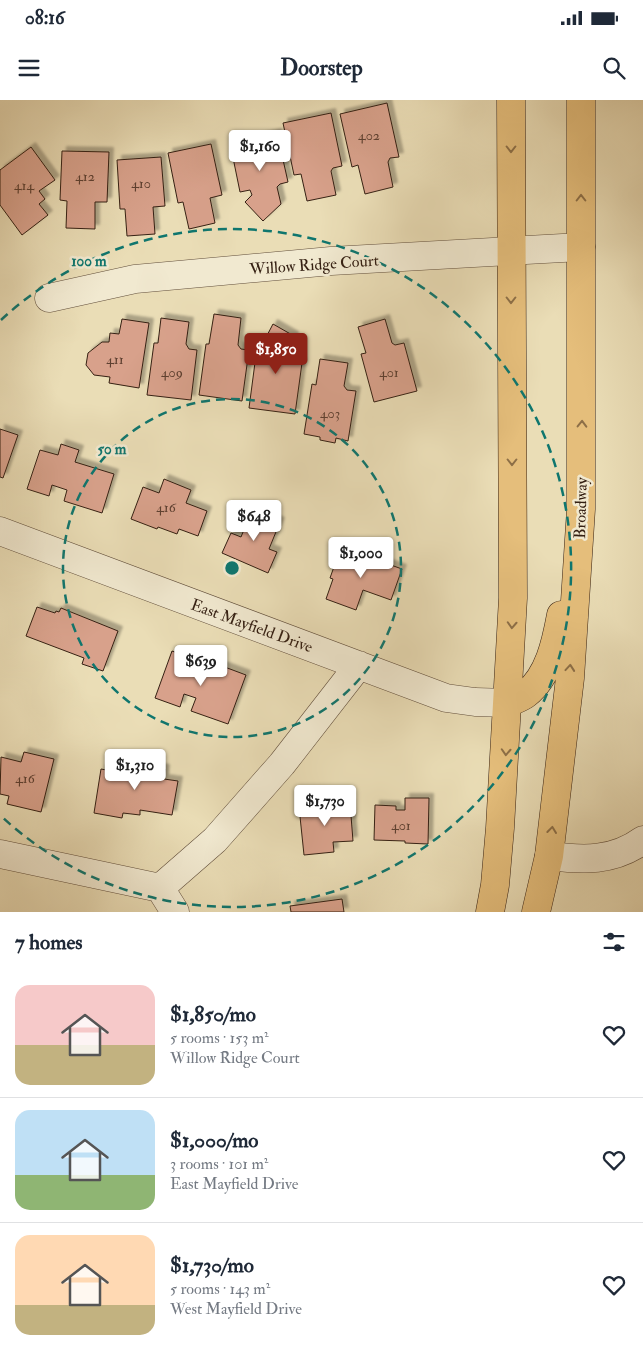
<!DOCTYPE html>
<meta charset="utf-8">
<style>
:root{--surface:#fff;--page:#f6f6f7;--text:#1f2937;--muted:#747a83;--line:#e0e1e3;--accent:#8f2418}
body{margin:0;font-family:"IM FELL Double Pica",serif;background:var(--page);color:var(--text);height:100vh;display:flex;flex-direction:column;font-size:19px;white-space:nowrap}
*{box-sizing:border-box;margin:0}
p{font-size:16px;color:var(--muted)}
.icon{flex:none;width:28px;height:28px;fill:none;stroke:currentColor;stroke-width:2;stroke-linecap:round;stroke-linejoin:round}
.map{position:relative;height:812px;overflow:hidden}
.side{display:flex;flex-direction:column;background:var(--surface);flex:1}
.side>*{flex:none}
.price{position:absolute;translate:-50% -42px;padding:0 11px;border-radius:5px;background:#fff;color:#222;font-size:16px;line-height:32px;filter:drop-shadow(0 1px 2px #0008)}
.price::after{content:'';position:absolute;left:50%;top:30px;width:15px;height:11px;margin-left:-8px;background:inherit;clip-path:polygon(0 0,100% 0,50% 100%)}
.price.on{background:var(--accent);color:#fff}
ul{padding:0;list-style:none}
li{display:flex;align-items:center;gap:15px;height:125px;padding:0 15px}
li+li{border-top:1px solid var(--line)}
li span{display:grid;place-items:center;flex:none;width:140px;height:100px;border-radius:15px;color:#555}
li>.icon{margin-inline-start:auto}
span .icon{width:60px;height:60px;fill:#fffc;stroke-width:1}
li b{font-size:21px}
h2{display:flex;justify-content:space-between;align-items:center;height:60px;padding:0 15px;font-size:21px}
.status{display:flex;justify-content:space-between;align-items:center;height:35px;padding:0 25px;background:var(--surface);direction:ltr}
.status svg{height:14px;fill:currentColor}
header{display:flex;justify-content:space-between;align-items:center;height:65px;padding:0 15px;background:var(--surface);font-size:22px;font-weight:800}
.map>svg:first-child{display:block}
</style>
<div class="status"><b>08:16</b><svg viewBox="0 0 49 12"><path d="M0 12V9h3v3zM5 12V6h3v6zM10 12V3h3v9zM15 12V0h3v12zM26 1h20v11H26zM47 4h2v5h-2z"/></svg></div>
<header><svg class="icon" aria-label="menu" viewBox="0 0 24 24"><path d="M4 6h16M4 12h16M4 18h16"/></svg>Doorstep<svg class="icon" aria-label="search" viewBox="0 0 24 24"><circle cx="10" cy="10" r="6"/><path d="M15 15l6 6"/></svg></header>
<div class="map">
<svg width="643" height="812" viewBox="0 0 643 812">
<defs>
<filter id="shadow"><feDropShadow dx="4.5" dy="-4.5" stdDeviation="1" flood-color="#0004"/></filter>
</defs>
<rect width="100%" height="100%" fill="#eaddb6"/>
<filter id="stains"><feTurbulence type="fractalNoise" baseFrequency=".004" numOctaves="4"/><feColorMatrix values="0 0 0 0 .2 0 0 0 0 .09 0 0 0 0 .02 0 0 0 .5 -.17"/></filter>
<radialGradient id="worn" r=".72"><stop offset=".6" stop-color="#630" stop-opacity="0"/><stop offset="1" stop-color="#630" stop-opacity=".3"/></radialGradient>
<!-- building -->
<path fill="#d8a18b" stroke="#352013" filter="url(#shadow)" d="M 387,3 L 399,57 L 390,58 L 388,62 L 393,87 L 365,94 L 358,65 L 352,67 L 340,14 Z
M 331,13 L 342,66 L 333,68 L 331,71 L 336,95 L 307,101 L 301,74 L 294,75 L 283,23 Z
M 277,33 L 288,82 L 280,84 L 277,87 L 281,104 L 263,121 L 245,102 L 252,95 L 250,90 L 240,92 L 230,43 Z
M 211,44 L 222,95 L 210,98 L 215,123 L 189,129 L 183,102 L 178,103 L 168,53 Z
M 31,47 L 55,80 L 39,91 L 45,99 L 39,104 L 48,115 L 22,135 L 0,105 L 0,70 Z
M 62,51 L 109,52 L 107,102 L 95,102 L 95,129 L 66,128 L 67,101 L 60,100 Z
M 161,57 L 165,106 L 153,107 L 155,134 L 127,136 L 125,109 L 120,109 L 117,60 Z
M 214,214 L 241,218 L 238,245 L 241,249 L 249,250 L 242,301 L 199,295 L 206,244 L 209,244 Z
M 161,218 L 189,222 L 186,244 L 189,249 L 197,250 L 191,300 L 147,295 L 154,243 L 158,243 Z
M 122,219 L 149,223 L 139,288 L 109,283 L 110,277 L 94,275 L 86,265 L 88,253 L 102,242 L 109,242 L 110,233 L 119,234 Z
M 385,219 L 392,243 L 395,245 L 404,243 L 417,291 L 374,302 L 361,254 L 366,253 L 358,227 Z
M 273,224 L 294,236 L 291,258 L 294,262 L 302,263 L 295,314 L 249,308 L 256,255 L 263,257 L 264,249 L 261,247 Z
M 320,259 L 348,263 L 344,286 L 347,290 L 356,291 L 348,341 L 336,338 L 335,343 L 320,340 L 320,337 L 304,334 L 312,284 L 316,285 Z
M 0,329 L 18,335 L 3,378 L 0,377 Z
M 61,344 L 79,350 L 75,362 L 114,374 L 102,413 L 64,401 L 67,390 L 52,385 L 49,396 L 27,389 L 40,350 L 58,355 Z
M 164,379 L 191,390 L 186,403 L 207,411 L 198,436 L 179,429 L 177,434 L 158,427 L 157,429 L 131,419 L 143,387 L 159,393 Z
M 252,410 L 280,422 L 269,449 L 277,452 L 268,473 L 222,453 L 231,433 L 241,437 Z
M 341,447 L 402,469 L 391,500 L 363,490 L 356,510 L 326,499 L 333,479 L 330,478 Z
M 37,507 L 55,513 L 56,511 L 59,512 L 61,508 L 118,531 L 103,571 L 82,564 L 84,558 L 26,536 Z
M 172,551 L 207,564 L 206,566 L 220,571 L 222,566 L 246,575 L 228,624 L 191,611 L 196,598 L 184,594 L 180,607 L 155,598 Z
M 24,652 L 54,659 L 41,712 L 7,704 L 9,696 L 0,694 L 1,657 L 21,662 Z
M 124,662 L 165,669 L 164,679 L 178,681 L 172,715 L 140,710 L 140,715 L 123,713 L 122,718 L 94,713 L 101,669 L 123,673 Z
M 405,698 L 429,698 L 428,744 L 405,743 L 405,741 L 374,740 L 375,705 L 396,706 L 396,710 L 405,710 Z
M 350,703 L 353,741 L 333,742 L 334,752 L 304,755 L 299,707 Z
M 342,799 L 344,812 L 291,812 L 290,806 Z"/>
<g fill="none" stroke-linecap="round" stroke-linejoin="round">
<!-- minor casing -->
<g stroke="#624f3c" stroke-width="29">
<path id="minor" d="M 49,198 L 135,179 L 331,161 L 581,147
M 0,431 L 446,598 L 475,602 L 508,603
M 0,754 L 160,788
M 549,756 C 583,760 613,762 643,740
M 160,788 L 215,740 L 282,664 L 359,565
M 160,788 L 175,812"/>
</g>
<!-- major casing -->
<g stroke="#352013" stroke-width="29">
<path id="major" d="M 508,603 C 514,600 521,598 526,594 C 549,576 556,542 561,515
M 490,812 L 495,785 L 500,728 L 513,498 L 511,0
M 536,812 L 549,756 L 570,578 L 581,409 L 581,0"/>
</g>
<!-- minor -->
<use href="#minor" stroke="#f1e9d0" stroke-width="28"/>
<!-- major -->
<use href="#major" stroke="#e5be7b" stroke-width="28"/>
</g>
<!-- one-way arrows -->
<defs><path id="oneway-chevron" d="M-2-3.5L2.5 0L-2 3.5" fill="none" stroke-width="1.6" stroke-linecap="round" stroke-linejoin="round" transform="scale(1.25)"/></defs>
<g stroke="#8d6f47">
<use href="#oneway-chevron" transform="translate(511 49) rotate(90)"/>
<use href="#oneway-chevron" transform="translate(581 98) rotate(-90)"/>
<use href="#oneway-chevron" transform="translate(511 200) rotate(90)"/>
<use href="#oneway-chevron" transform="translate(582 324) rotate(-89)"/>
<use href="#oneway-chevron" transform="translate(512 362) rotate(90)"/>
<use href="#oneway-chevron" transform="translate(512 525) rotate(93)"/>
<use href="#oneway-chevron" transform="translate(570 568) rotate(-85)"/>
<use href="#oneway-chevron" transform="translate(506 652) rotate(93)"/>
<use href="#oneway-chevron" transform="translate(552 730) rotate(-83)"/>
</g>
<!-- distance rings -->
<g fill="none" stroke="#0f766e" stroke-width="2.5" stroke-dasharray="9 6">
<circle cx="232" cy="468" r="169"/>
<path d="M1 220A339 339 0 1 1 1 716"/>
</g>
<g text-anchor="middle" stroke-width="5" stroke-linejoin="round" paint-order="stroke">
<!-- number labels -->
<g font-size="14" fill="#5e4031">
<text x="369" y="40">402</text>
<text x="85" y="81">412</text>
<text x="141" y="88">410</text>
<text x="24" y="90">414</text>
<text x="115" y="264">411</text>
<text x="172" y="277">409</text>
<text x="389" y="277">401</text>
<text x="330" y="318">403</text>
<text x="166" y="412">416</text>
<text x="25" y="683">416</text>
<text x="401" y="730">401</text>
</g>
<!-- street labels -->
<g font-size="16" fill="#352013" stroke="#f1e9d0">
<text transform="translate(314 164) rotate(-4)" y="6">Willow Ridge Court</text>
<text transform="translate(580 408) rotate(-88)" y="6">Broadway</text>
<text transform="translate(252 525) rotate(20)" y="6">East Mayfield Drive</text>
</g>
</g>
<circle cx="232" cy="468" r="8" fill="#0f766e" stroke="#f1e9d0" stroke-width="2.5"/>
<g font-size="15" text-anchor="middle" font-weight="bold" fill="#0f766e" stroke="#f1e9d0" stroke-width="5" stroke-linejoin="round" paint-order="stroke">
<text x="89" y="166">100 m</text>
<text x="112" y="354">50 m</text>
</g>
<rect width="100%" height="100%" filter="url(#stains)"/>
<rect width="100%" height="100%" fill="url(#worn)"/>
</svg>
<b class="price" style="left:260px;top:72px">$1,160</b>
<b class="price on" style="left:276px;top:275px">$1,850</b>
<b class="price" style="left:254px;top:442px">$648</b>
<b class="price" style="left:361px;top:479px">$1,000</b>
<b class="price" style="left:201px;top:587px">$639</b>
<b class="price" style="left:135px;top:691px">$1,310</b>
<b class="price" style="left:325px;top:727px">$1,730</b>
</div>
<section class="side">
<h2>7 homes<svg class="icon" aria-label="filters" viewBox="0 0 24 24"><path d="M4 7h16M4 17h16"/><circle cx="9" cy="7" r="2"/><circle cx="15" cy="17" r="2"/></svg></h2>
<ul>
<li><span style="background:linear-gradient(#f6c9c9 60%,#c2b280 0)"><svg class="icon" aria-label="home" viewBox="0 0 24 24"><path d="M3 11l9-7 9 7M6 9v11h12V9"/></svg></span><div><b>$1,850/mo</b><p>5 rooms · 153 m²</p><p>Willow Ridge Court</p></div><svg class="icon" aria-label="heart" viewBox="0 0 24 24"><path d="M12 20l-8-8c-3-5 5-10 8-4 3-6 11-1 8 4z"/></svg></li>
<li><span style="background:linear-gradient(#bfe0f5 65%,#8fb573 0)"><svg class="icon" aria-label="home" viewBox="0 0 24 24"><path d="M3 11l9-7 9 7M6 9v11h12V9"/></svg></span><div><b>$1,000/mo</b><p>3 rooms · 101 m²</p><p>East Mayfield Drive</p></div><svg class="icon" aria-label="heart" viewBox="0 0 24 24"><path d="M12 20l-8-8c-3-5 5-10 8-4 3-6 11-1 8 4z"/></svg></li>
<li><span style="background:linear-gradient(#ffd9b3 70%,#c2b280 0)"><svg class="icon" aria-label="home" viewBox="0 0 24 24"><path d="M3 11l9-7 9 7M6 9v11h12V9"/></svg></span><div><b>$1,730/mo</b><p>5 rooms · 143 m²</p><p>West Mayfield Drive</p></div><svg class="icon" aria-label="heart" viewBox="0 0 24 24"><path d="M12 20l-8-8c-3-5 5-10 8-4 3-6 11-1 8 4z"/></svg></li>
</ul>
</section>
